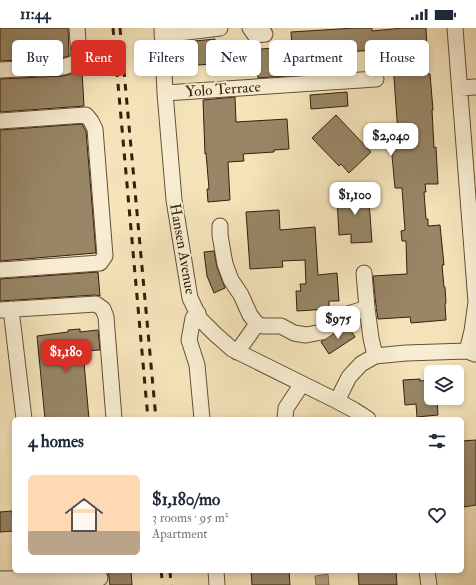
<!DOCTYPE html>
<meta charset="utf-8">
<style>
:root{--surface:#fff;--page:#f2f2f3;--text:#1f2937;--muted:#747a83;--accent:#d93025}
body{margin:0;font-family:"IM FELL Double Pica",serif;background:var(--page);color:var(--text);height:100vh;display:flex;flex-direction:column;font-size:15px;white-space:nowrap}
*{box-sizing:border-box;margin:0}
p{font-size:13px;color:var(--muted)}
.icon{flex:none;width:22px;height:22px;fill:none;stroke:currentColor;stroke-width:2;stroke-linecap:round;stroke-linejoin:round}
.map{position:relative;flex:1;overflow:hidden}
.details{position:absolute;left:12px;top:389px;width:452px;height:156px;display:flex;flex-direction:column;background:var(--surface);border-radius:6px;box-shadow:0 2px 6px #0003}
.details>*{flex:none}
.banner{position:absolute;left:12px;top:12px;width:452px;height:36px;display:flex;gap:8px}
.buttons{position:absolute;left:424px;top:337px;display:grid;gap:8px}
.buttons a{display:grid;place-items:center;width:40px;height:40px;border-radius:6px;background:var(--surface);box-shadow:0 2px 6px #0003;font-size:20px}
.price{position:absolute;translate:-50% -34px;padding:0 9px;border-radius:8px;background:#fff;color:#222;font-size:13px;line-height:26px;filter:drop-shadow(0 1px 2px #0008)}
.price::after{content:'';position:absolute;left:50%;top:24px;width:12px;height:9px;margin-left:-6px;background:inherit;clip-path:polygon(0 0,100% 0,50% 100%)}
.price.active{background:var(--accent);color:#fff}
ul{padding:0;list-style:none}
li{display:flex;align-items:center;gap:12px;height:100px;padding:0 16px}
li span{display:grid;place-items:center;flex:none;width:112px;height:80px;border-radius:6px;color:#555}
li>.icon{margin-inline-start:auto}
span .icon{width:48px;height:48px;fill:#fffc;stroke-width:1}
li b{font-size:17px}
h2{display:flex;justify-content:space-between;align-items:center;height:48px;padding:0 16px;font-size:17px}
.chip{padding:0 14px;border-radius:6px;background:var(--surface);box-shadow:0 2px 6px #0003;font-size:14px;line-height:36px}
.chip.active{background:var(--accent);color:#fff}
.status{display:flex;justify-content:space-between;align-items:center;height:28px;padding:0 20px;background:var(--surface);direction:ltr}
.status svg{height:11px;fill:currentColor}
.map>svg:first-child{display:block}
</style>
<div class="status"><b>11:44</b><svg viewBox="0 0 49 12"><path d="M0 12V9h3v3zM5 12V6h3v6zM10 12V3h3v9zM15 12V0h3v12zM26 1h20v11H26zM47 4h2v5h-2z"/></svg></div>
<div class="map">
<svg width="476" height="557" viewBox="0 0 476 557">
<rect width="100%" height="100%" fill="#f5e4ba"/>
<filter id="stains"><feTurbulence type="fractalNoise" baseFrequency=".005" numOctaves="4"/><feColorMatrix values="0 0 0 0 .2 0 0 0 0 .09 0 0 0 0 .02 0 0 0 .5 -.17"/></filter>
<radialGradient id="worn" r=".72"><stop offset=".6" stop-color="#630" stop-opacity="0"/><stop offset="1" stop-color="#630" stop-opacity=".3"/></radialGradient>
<!-- water -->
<path fill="#b3a17e" stroke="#806d50" d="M 328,546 L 329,557 L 316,557 L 315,548 Z"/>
<!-- building -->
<path fill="#988666" stroke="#34200a" d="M 0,0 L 68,0 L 69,28 L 61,30 L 0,33 Z
M 355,0 L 372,0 L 372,3 L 403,0 L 426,0 L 427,21 L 425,21 L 426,46 L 430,46 L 433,82 L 432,82 L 434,120 L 436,119 L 438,156 L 425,156 L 426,164 L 424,164 L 426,191 L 428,191 L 428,198 L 440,197 L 444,237 L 442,237 L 444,259 L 445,259 L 446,275 L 445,276 L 446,292 L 411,295 L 410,289 L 378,291 L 376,279 L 377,278 L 376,278 L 373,248 L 407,246 L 406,213 L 402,213 L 401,203 L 405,202 L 402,160 L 395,160 L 390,106 L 398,106 L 392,21 L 299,27 L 300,47 L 258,50 L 257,33 L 246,34 L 245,22 L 292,19 L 291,4 Z
M 215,11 L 216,36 L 197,37 L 195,13 Z
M 82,43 L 84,78 L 0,84 L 0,51 L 63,48 Z
M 347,64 L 348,78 L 311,81 L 310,67 Z
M 235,69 L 236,94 L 287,91 L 289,121 L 274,122 L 274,124 L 243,126 L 244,133 L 228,134 L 230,172 L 208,174 L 207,161 L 209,161 L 206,125 L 205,126 L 203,72 Z
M 336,87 L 371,124 L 349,145 L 341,136 L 339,138 L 312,110 Z
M 82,96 L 86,103 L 96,225 L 0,233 L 0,102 Z
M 368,161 L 372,214 L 351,215 L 351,206 L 339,207 L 337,171 L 344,170 L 343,162 Z
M 279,182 L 280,202 L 315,199 L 318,247 L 337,245 L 339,273 L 329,273 L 329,281 L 297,283 L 296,263 L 301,263 L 300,256 L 306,256 L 305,232 L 282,233 L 283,239 L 250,241 L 246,184 Z
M 214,223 L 217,239 L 225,260 L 214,265 L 207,248 L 204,224 Z
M 98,244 L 100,268 L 95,267 L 0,273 L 0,251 Z
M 347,297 L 355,309 L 329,326 L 321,314 Z
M 80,301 L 80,304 L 98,302 L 100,322 L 83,323 L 89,391 L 45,391 L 37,308 L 68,304 L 68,302 Z
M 420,351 L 420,353 L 431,352 L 431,370 L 437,370 L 438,387 L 417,389 L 416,376 L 405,377 L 403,352 Z
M 476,412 L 476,477 L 464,479 L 462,462 L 462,413 Z
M 12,483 L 14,503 L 0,504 L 0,484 Z
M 108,543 L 131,543 L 132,557 L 110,557 Z
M 251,543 L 289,543 L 290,557 L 252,557 Z
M 358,543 L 396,543 L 397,557 L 359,557 Z"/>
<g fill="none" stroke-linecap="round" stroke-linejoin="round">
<!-- minor casing -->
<g stroke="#645136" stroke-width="17">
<path id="minor" d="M 162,0 L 165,65 L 174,172 L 190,270 L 200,291 L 215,306 L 232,321 L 337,373 L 354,382 L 368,391
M 250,0 L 255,7 L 265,6
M 455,0 L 476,274 L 472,303 L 467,323
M 162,7 L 220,0
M 0,42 L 63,39 L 76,35 L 79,27 L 77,0
M 460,60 L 476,59
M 165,65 L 376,51
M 0,93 L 86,87 L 91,93 L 95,101 L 105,228 L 100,235 L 0,242
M 220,198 L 220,207 L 225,236 L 231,252 L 241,267 L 250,287 L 257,296 L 263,298 L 281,298 L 294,305 L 306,307 L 322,304 L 348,286 L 367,280 L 371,310 L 375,328
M 364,245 L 367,280
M 11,281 L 24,391
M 0,282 L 96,276 L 103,281 L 106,289 L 114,391
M 198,285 L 193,290 L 189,312 L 197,337 L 202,391
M 237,324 L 257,296
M 337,373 L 349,349 L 361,336 L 375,328 L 406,325 L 467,323 L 475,326
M 285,391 L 286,380 L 302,356
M 216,543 L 217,557
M 427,543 L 429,557
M 0,551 L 100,550"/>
</g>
<!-- minor -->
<use href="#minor" stroke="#f8edd2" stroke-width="15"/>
<!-- rail -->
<path stroke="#34200a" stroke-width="3" stroke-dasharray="7 7" stroke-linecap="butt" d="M 113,0 L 148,391
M 120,0 L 156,391
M 161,543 L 163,557
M 170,543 L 171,557"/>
</g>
<g text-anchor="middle" stroke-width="4" stroke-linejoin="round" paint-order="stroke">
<!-- street labels -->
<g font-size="15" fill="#34200a" stroke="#f8edd2">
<text transform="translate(223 61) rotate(-4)" y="5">Yolo Terrace</text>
<text transform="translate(183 221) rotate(80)" y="5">Hansen Avenue</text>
</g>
</g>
<rect width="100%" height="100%" filter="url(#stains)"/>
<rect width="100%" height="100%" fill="url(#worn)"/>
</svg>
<div class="buttons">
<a><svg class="icon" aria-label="layers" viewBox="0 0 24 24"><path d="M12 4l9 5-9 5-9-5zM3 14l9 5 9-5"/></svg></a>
</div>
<b class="price" style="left:391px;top:129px">$2,040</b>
<b class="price" style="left:355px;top:188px">$1,100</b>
<b class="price" style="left:338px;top:312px">$975</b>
<b class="price active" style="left:66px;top:345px">$1,180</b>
<div class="banner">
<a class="chip">Buy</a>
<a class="chip active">Rent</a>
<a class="chip">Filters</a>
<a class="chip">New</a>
<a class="chip">Apartment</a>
<a class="chip">House</a>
</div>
<section class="details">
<h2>4 homes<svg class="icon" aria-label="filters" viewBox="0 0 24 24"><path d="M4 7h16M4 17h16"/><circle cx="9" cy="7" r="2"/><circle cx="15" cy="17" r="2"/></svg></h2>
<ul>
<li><span style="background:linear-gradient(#ffd9b3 70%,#b9a48a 0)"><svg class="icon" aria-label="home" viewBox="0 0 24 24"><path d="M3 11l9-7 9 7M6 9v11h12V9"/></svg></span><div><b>$1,180/mo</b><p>3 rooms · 95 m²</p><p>Apartment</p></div><svg class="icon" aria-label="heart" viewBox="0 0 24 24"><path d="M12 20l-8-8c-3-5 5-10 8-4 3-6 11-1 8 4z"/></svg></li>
</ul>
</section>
</div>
